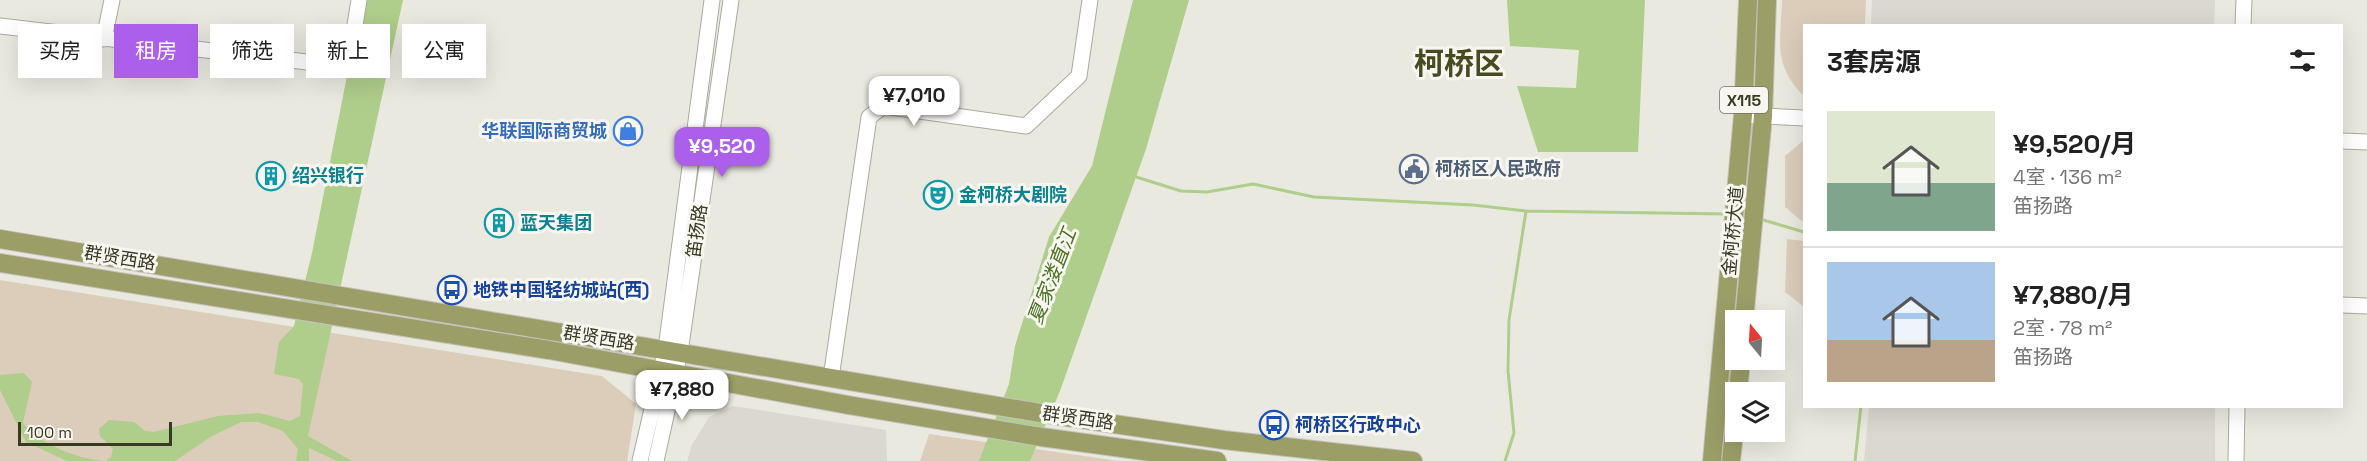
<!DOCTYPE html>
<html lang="zh">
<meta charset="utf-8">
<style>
:root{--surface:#fff;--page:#f6f6f6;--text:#222;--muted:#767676;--line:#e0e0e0;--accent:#ab5fea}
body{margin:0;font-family:"Space Grotesk","Noto Sans SC",sans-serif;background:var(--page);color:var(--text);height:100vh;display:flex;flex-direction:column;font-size:22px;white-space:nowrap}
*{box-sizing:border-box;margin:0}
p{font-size:20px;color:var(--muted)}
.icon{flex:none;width:33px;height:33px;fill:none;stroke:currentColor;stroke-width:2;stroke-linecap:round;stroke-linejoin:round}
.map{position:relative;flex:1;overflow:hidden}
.side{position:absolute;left:1803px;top:24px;width:540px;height:384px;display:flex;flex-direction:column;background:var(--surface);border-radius:0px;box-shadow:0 6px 24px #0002}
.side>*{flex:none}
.guide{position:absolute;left:18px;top:24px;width:570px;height:54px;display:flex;gap:12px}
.needle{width:39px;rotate:342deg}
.fabs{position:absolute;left:1725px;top:310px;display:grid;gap:12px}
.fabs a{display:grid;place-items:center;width:60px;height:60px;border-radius:0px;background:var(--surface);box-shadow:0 6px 24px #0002;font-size:30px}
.scale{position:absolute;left:18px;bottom:15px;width:154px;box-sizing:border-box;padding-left:6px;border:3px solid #393a22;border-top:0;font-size:16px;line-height:21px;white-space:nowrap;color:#393a22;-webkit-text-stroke:4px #f7f6f1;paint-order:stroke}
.price{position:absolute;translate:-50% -51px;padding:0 14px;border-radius:12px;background:#fff;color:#222;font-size:20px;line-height:39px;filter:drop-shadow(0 2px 3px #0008)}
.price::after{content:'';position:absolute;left:50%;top:36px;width:18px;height:14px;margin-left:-9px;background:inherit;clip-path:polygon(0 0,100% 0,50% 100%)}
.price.selected{background:var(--accent);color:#fff}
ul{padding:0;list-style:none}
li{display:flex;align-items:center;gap:18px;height:150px;padding:0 24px}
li+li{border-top:2px solid var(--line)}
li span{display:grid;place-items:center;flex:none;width:168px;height:120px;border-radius:0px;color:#555}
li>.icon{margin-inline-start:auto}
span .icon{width:72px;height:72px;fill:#fffc;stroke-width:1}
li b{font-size:26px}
h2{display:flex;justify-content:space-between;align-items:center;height:72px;padding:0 24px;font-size:26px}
.tag{padding:0 21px;border-radius:0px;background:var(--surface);box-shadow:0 6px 24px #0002;font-size:21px;line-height:54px}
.tag.selected{background:var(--accent);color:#fff}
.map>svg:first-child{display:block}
</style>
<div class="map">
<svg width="2367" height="461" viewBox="0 0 2367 461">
<rect width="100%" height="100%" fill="#eae9e0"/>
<!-- built -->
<path fill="#dad8cf" d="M 1872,0 L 2215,0 L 2214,25 L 1871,25 Z
M 733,406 L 886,430 L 887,461 L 687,461 L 692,445 L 709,417 Z
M 1869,407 L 2215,407 L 2215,461 L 1864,461 Z"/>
<!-- green -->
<path fill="#dbcdba" d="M 1782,0 L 1866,0 L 1865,25 L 1804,26 L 1804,96 C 1772,64 1781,41 1782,0 Z
M 1804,140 L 1804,223 L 1785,207 L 1785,156 Z
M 1787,239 L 1804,241 L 1804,307 L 1785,292 Z
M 0,280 L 602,376 L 636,404 L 627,461 L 0,461 Z
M 929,434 L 1119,461 L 920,461 Z"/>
<!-- water -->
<path fill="#afcd8b" d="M 362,0 L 403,0 L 308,436 L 352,461 L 337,461 L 309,448 L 309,461 L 296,461 L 298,449 L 283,431 L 258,422 L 241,422 L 212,436 L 175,461 L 106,461 L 111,457 L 113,449 L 100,436 L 99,429 L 109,420 L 134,422 L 145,431 L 154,432 L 218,416 L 259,413 L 290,421 L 300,416 L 303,384 L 299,379 L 274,374 L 279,342 L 294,326 L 312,253 Z
M 1133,0 L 1189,0 L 1146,149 L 1060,391 L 1030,461 L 979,461 L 1009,384 L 1015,346 L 1049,237 L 1092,166 Z
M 1507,0 L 1645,0 L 1638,152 L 1538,152 L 1517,86 L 1576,88 L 1579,50 L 1510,46 Z
M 24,373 L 32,382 L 23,423 C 42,445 75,458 103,461 L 67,461 L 26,442 L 0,390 L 0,375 Z"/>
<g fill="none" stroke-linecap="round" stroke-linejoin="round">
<!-- stream -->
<path stroke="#afcd8b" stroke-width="3" d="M 1133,176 L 1181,191 L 1207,192 L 1253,184 L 1314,197 L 1473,205 L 1526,211 L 1727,214
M 1760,219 L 1804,232
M 1505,461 L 1514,433 L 1508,371 L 1509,320 L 1526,211
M 1855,461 L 1861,406"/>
<!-- minor casing -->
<g stroke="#aaaa9c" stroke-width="17">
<path id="minor" d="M 0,26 L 341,66 L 351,50 L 359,0
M 2243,26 L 2244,0
M 104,39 L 112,0
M 1743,115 L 1804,118
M 2342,141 L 2367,142
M 2342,305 L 2367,306
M 831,378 L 869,117 L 884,106 L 1026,126 L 1079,76 L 1090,0
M 640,461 L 666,349 L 712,0
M 656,461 L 680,352 L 731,0
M 2236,461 L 2237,406"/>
</g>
<!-- major casing -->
<g stroke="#c4c4bd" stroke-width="20">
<path id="major" d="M 0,239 L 1052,415 L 1224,440 L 1413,461
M 0,263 L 549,350 L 848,405 L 1041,437 L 1217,461
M 1744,321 L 1763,116 L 1767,0
M 1738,393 L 1741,360
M 1712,461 L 1743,115 L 1748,0
M 1731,461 L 1736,416"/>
</g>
<!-- minor -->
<use href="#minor" stroke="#fff" stroke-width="15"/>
<!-- major -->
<use href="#major" stroke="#9b9e67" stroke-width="18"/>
</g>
<!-- icons -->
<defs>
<g id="shop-ring" transform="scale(1.5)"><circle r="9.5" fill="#f7f6f1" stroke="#3f7fe0" stroke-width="1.5"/><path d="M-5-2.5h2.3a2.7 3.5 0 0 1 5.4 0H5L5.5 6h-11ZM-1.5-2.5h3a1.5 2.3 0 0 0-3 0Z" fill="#3f7fe0"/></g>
<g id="civic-ring" transform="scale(1.5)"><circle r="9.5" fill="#f7f6f1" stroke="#5c6f8a" stroke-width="1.5"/><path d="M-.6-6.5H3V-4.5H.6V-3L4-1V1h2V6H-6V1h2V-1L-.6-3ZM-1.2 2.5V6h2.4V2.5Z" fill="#5c6f8a"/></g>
<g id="building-ring" transform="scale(1.5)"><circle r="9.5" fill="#f7f6f1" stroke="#0f9aa8" stroke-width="1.5"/><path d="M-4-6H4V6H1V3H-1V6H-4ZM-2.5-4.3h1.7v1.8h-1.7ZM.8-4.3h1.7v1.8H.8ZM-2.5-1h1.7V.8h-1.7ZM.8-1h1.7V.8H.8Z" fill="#0f9aa8"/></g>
<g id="theatre-ring" transform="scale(1.5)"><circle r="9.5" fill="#f7f6f1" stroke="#0f9aa8" stroke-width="1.5"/><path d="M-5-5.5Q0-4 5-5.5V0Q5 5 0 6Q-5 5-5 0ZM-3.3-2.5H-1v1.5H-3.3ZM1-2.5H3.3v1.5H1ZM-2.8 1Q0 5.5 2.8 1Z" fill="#0f9aa8"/></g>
<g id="bus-ring" transform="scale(1.5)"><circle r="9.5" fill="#f7f6f1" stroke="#1a4fb4" stroke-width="1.5"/><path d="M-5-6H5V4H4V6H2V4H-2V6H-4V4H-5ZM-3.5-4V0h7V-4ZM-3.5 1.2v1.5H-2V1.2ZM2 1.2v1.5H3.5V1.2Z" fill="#1a4fb4"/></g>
</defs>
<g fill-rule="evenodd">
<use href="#shop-ring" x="628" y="131"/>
<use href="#civic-ring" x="1414" y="169"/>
<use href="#building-ring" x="271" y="176"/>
<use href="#theatre-ring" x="938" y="195"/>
<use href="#building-ring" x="499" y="223"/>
<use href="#bus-ring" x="452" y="290"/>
<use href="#bus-ring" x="1274" y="425"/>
</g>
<g text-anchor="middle" stroke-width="6" stroke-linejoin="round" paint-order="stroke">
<!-- shield labels -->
<rect fill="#f7f6f1" stroke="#727260" stroke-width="1.5" x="1720" y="87" width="48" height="26" rx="4.5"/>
<g font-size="16" font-weight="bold" fill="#393a22">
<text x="1744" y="106">X115</text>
</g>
<!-- shop labels -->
<g font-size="18" font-weight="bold" fill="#366cbe" stroke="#f7f6f1" text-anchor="end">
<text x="607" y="137">华联国际商贸城</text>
</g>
<!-- service labels -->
<g font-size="18" font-weight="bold" fill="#4e5e75" stroke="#f7f6f1" text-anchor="start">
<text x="1435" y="175">柯桥区人民政府</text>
</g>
<!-- culture labels -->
<g font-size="18" font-weight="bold" fill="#0d838f" stroke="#f7f6f1" text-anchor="start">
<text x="292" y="182">绍兴银行</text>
<text x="959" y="201">金柯桥大剧院</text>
<text x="520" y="229">蓝天集团</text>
</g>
<!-- street labels -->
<g font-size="18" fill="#393a22" stroke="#f7f6f1">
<text transform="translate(697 231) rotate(-82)" y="6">笛扬路</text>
<text transform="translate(1733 231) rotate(-85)" y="6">金柯桥大道</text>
<text transform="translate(120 258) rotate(9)" y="6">群贤西路</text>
<text transform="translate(599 338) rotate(9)" y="6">群贤西路</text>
<text transform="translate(1078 418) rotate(8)" y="6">群贤西路</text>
</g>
<!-- transit labels -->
<g font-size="18" font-weight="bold" fill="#164399" stroke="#f7f6f1" text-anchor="start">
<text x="473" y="296">地铁中国轻纺城站(西)</text>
<text x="1295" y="431">柯桥区行政中心</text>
</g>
<!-- water labels -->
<g font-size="20" font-style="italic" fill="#4b7220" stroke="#f7f6f1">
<text transform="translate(1052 276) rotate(-69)" y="7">夏家溇直江</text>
</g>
<!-- town labels -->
<g font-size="30" font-weight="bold" fill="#484b1f" stroke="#f7f6f1">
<text x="1459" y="74">柯桥区</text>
</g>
</g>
</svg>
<div class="fabs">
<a><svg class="needle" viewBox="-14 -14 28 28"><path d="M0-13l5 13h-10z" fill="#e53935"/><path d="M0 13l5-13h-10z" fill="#767676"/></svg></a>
<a><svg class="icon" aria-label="layers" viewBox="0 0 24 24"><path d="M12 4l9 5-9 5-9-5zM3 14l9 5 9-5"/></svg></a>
</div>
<div class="scale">100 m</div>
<b class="price" style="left:914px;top:127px">¥7,010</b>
<b class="price selected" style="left:722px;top:178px">¥9,520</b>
<b class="price" style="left:682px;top:421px">¥7,880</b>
<div class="guide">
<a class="tag">买房</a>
<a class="tag selected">租房</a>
<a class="tag">筛选</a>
<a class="tag">新上</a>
<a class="tag">公寓</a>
</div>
<section class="side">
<h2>3套房源<svg class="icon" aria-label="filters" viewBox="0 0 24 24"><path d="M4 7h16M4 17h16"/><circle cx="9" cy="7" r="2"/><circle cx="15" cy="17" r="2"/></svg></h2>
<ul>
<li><span style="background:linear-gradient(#dfe7d0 60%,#7fa58c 0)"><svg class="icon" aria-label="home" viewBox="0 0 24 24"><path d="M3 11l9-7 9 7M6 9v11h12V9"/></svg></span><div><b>¥9,520/月</b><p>4室 · 136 m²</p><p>笛扬路</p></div></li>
<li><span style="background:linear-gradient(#a9c7e8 65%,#b9a48a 0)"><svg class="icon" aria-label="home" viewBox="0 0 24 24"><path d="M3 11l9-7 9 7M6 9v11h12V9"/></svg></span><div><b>¥7,880/月</b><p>2室 · 78 m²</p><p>笛扬路</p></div></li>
</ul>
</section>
</div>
